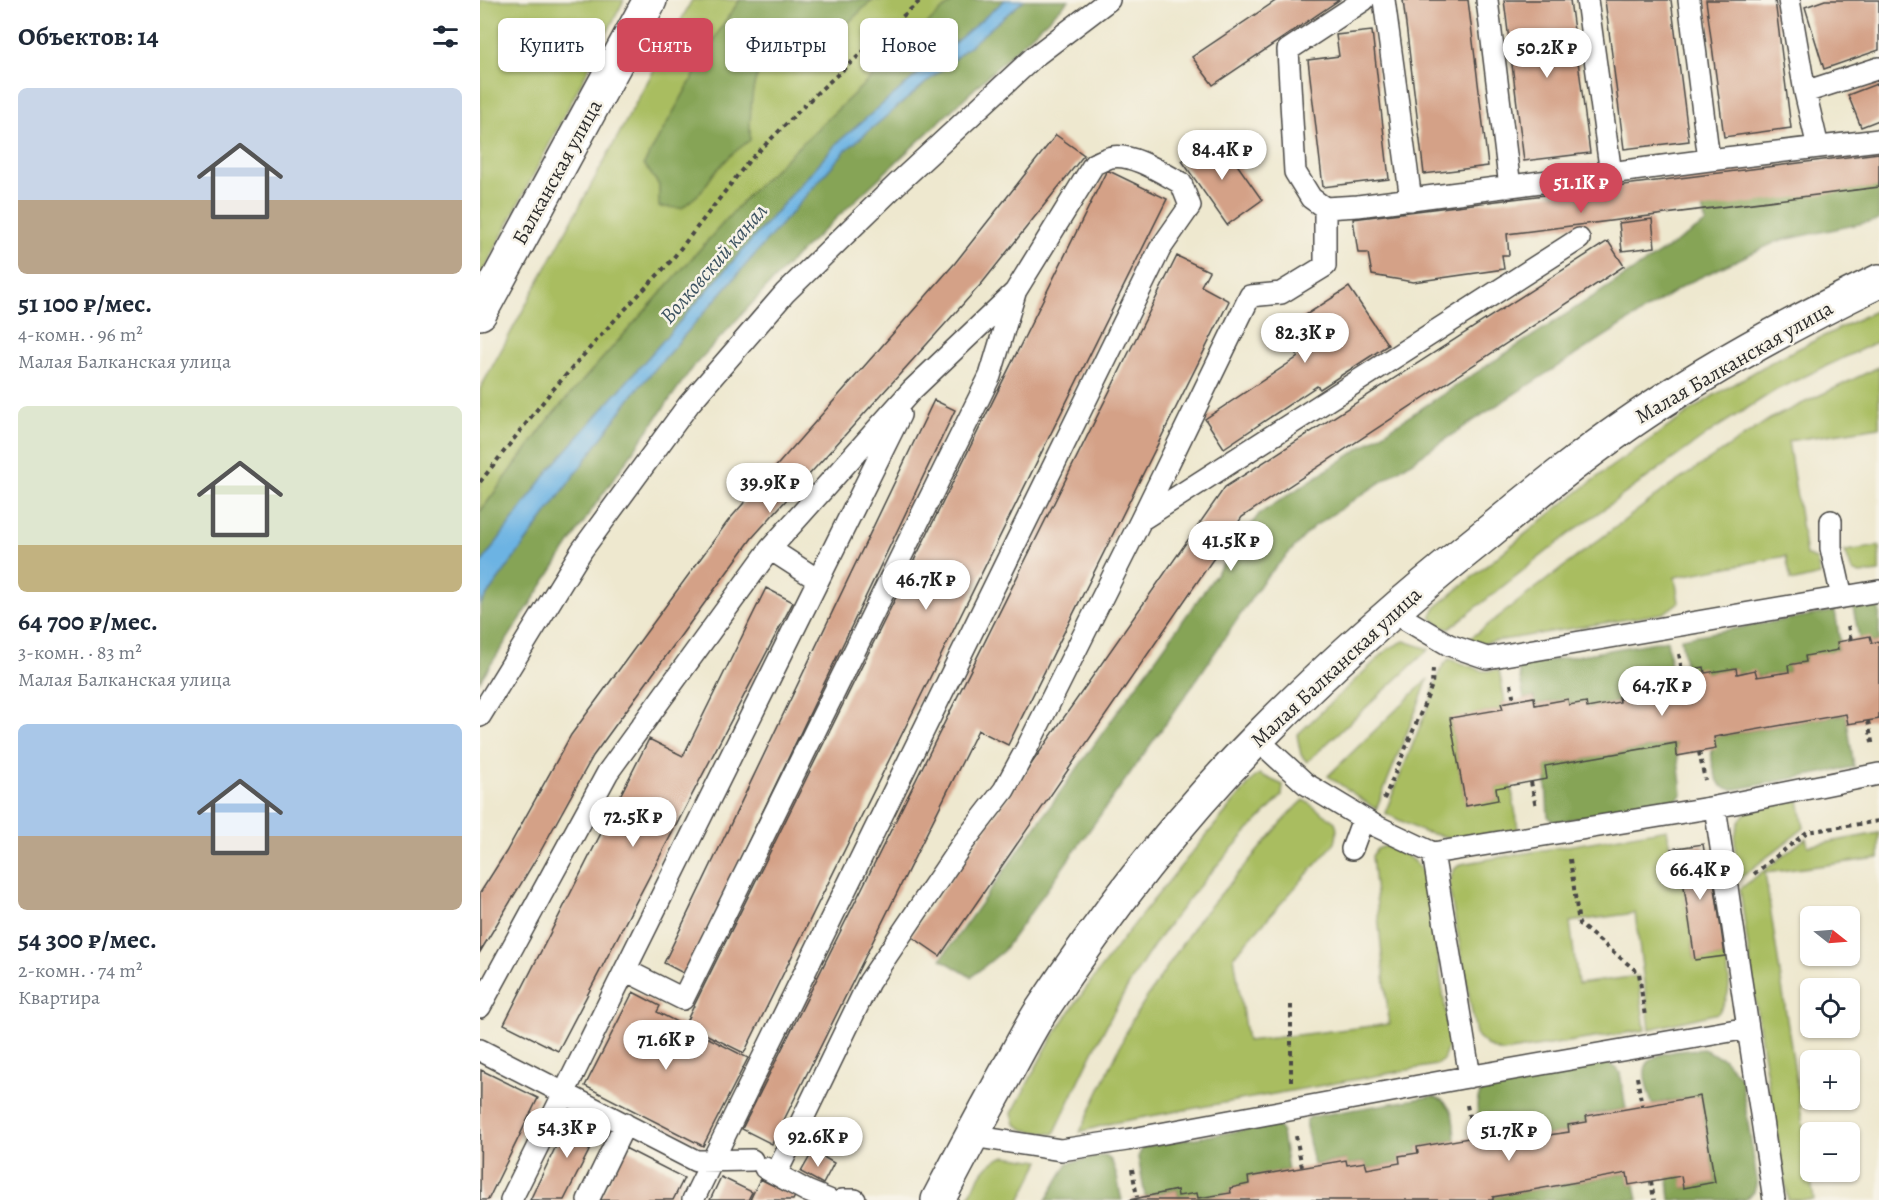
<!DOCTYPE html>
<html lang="ru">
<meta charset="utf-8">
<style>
:root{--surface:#fff;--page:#f2f2f3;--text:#1f2937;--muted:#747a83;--accent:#d1495b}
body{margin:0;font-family:Alegreya,serif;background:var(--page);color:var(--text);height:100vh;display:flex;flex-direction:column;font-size:22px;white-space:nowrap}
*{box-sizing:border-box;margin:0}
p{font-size:20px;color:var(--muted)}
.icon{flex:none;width:33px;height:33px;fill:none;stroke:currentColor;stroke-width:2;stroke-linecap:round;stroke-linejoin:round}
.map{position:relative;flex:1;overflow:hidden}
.side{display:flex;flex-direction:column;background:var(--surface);width:480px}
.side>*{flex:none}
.hud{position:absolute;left:18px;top:18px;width:570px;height:54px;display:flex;gap:12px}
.needle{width:39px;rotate:107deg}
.controls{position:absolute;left:1320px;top:906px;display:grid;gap:12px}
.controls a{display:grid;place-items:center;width:60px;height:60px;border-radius:9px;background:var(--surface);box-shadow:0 2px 4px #0004;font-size:30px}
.price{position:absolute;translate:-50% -51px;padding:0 14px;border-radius:21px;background:#fff;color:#222;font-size:20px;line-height:39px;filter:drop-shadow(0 2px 3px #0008)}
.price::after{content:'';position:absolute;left:50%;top:36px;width:18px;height:14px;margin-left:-9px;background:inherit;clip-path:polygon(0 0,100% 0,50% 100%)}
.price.current{background:var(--accent);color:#fff}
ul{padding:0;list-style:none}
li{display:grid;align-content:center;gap:12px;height:318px;padding:0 18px}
li span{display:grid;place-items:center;height:186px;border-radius:9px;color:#555}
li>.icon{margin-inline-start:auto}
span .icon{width:108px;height:108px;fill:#fffc;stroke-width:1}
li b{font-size:26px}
h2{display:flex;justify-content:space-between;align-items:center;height:72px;padding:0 18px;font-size:26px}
.pill{padding:0 21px;border-radius:9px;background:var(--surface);box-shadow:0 2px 4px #0004;font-size:21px;line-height:54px}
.pill.current{background:var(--accent);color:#fff}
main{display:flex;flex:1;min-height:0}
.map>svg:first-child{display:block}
</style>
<main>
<section class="side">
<h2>Объектов: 14<svg class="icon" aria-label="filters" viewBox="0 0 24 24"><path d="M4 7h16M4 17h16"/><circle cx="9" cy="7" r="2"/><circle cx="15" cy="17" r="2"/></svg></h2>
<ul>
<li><span style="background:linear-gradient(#c9d6e8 60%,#b9a48a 0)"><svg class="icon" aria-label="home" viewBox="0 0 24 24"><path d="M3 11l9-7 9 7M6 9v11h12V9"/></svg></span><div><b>51 100 ₽/мес.</b><p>4-комн. · 96 m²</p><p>Малая Балканская улица</p></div></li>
<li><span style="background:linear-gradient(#dfe7d0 75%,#c2b280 0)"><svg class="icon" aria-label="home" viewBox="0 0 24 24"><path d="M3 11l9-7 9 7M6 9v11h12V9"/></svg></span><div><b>64 700 ₽/мес.</b><p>3-комн. · 83 m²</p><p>Малая Балканская улица</p></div></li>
<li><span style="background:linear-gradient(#a9c7e8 60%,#b9a48a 0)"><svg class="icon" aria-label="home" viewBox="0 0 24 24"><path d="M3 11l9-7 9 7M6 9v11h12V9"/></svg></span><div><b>54 300 ₽/мес.</b><p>2-комн. · 74 m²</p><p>Квартира</p></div></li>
</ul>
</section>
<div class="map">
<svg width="1399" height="1200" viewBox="0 0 1399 1200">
<rect width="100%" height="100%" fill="#f7f3e8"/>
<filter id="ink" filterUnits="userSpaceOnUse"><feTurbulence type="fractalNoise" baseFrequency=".0167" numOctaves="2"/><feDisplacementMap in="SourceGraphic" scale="12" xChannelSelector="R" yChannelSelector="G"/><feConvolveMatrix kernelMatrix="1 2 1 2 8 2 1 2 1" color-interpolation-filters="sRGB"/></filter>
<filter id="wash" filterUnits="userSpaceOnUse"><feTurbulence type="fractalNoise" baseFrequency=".008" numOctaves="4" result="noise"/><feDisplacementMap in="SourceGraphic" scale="24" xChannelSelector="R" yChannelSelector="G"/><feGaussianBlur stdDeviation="1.35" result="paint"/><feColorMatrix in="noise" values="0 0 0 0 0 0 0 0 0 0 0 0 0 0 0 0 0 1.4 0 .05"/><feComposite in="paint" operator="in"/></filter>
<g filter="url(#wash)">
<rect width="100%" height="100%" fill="#eee8cf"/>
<!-- green -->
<path fill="#a9bd61" stroke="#6a7446" stroke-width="1.5" d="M 0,0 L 144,0 L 0,278 Z
M 212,0 L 260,0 L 244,23 L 164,164 L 179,185 L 180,207 L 202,207 L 221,192 L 234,173 L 252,154 L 270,140 C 270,119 269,87 280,69 C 284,63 293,57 298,52 L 326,55 L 350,48 L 367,24 L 392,0 L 476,0 L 462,10 L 271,192 L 73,414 L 0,512 L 0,389 Z
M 1399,309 L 1399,341 L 1296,390 L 1236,428 L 1089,534 L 969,629 L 960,626 L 951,617 L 956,607 L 1077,508 L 1132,466 L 1233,396 L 1295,360 Z
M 1399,367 L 1399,427 L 1308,441 L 1326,555 L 1337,560 L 1340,575 L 1315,581 L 1311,580 L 1306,556 L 1195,577 L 1199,602 L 1184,613 L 1004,643 L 988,640 L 1184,490 L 1290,419 Z
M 1399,546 L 1399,572 L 1380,574 L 1372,571 L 1365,551 Z
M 924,641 L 949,649 L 827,762 L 821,755 L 817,735 L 908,649 Z
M 969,659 L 1003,671 L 1019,670 L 1025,702 L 1021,703 L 1023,709 L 970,719 L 986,805 L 1018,800 L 1016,788 L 1031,785 L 1038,829 L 978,839 L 943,832 L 905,813 L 951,699 C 958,679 954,675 969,659 Z
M 948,679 L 941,698 L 896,809 L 848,776 Z
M 779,774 L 803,785 L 802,796 C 757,841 714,889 677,941 C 635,1001 605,1068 574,1134 L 545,1130 L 535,1124 L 532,1113 C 547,1087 559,1058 576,1032 C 635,943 705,861 774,778 Z
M 824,800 L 855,822 C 858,828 857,836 855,843 L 754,956 L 767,1041 L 909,1024 L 892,856 L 897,849 L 906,846 C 924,852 941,863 947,882 L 970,1042 L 963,1060 L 956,1065 L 632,1123 L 600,1132 L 652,1020 L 716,923 L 810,813 Z
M 1319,800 L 1324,828 L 1259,879 C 1255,858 1249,825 1268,811 Z
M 1187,829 L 1195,880 L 1203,880 L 1215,960 L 1245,956 C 1250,978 1253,995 1238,1013 L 1170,1029 L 1155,913 L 1090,922 L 1098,984 L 1158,976 L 1165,1030 L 1023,1052 C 1011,1050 1003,1044 996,1034 L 969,887 C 971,876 971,870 981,864 Z
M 1399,833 L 1399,858 L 1285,873 L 1334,1200 L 1308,1200 L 1281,1041 L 1260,889 L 1326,838 L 1328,846 Z
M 526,1156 L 560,1161 L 540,1200 L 487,1200 C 498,1181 503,1162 526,1156 Z"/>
<!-- forest -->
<path fill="#86a457" stroke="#586841" stroke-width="1.5" d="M 260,0 L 392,0 L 367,24 L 350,47 L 326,55 L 298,52 C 293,57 284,63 280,69 C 270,86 270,120 270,140 L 252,154 L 234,173 L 221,192 L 202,208 L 179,207 L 179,185 L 164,164 L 244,23 Z
M 476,0 L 525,0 L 357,143 L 70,469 L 0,565 L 0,512 L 73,414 L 271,192 L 462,10 Z
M 544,0 L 589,0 L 317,255 L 212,368 L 113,508 L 0,681 L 0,605 L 154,393 L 365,151 Z
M 1399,179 L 1399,220 L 1298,241 L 1208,283 L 1014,407 L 833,527 L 783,581 L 711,688 L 523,951 L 491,977 L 461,959 L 779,514 L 1226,223 L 1220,200 Z
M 1399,603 L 1399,641 L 1392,643 L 1379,638 L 1373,607 Z
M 1355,611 L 1360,642 L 1357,642 L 1358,650 L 1325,657 L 1326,662 L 1308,665 L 1309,672 L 1277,677 L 1275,671 L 1257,674 L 1255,668 L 1225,673 L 1206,670 L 1201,638 Z
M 1187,640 L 1192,673 L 1189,681 L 1157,686 L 1158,693 L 1139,696 L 1140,702 L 1107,708 L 1105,702 L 1089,705 L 1088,699 L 1055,705 L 1054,697 L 1044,699 L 1038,666 Z
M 1366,714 L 1374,767 L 1252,790 L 1241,786 C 1232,772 1229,754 1234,737 Z
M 1196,743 L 1202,793 L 1197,800 L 1076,822 L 1071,820 L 1068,816 L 1065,766 Z
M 1223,1049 L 1243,1058 L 1261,1078 L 1277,1181 L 1274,1192 L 1265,1200 L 1190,1200 L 1188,1178 L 1201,1176 L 1204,1188 L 1235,1182 L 1220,1096 L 1172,1104 C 1169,1094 1164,1081 1165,1071 C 1167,1049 1207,1051 1223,1049 Z
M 1127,1062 L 1136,1068 L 1140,1073 L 1146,1109 L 1106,1115 L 1107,1122 L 1088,1125 L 1089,1132 L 1055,1137 L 1054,1132 L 1035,1135 L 1034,1130 L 1002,1135 C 999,1118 991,1099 1006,1086 Z
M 954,1096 C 976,1105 973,1119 975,1140 L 937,1147 L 938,1153 L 919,1156 L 920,1163 L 887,1169 L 885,1162 L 867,1165 L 865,1160 L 834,1165 L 826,1126 L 826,1121 L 830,1117 Z
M 793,1125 L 800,1128 L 802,1133 L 808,1170 L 769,1177 L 769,1184 L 751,1188 L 751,1193 L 718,1198 L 698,1196 L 697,1190 L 665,1196 L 658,1157 L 663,1147 Z
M 625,1155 C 637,1161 638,1187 642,1200 L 566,1200 L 588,1163 Z
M 1147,1173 L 1149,1185 L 1155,1184 L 1158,1200 L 1013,1200 L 1013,1197 Z"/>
<!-- water -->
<path fill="#6cb3e3" stroke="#4c6f87" stroke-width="1.5" d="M 525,0 L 544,0 L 365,151 L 154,393 L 0,605 L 0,565 L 70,469 L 357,143 Z"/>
<g id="blocks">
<!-- building -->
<path fill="#d4a187" d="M 797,0 L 859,0 L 733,85 L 712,57 Z
M 923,0 L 988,0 L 1008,166 L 944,174 Z
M 1024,0 L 1090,0 L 1110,153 L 1044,161 Z
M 1125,0 L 1191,0 L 1209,141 L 1144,149 Z
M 1226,0 L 1295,0 L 1311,128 L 1244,137 Z
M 1345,0 L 1399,0 L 1399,50 L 1344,69 L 1325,7 Z
M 892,31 L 909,179 L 843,187 L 828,60 L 859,56 L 856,35 Z
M 1399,83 L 1399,120 L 1381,127 L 1368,95 Z
M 576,135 L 604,155 L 503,282 L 272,538 L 113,756 L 59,854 L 0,952 L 0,893 L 26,852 L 91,735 L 248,521 L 475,263 Z
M 737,136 L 782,200 L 747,225 L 702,161 Z
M 1399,153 L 1399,187 L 1027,234 L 1029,255 L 1022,255 L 1024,269 L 933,282 L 892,275 L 888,253 L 878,253 L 873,219 Z
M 627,170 L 687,199 L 264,1053 L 205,1024 Z
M 1172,219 L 1175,247 L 1142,251 L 1139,223 Z
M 1128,241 L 1144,266 L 762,517 L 460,956 L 431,936 L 745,487 Z
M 697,256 L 729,271 L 721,286 L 749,301 L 528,745 L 498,730 L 292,1144 L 262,1129 Z
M 869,287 L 908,345 L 840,389 L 837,386 L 744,448 L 725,419 L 818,357 L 801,331 Z
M 454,400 L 475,410 L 205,974 L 184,963 Z
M 286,588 L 313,602 L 78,1051 L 24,1024 L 169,739 L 203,756 Z
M 1390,636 L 1392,643 L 1399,641 L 1399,719 L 1368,724 L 1366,714 L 1234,737 L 1236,749 L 1197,756 L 1196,743 L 1065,766 L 1067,779 L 1016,788 L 1018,800 L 986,806 L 970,718 L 1023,709 L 1021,703 L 1054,697 L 1055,705 L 1088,699 L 1089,705 L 1106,702 L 1107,708 L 1140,702 L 1139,696 L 1158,693 L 1157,686 L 1189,681 L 1188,673 L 1224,667 L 1225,673 L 1256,668 L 1257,674 L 1275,670 L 1277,677 L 1309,672 L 1308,665 L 1326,662 L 1325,656 L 1358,650 L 1357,642 Z
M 1223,844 L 1228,876 L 1233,875 L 1245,956 L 1215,960 L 1203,880 L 1195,881 L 1191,849 Z
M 153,992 L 180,1006 L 177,1012 L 268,1058 L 223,1146 L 105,1086 Z
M 1,1070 L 58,1098 L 8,1200 L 0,1200 Z
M 1220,1096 L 1235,1182 L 1203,1188 L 1201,1176 L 1149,1185 L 1147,1173 L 1013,1197 L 1013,1200 L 649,1200 L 697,1190 L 698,1196 L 717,1193 L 718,1198 L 751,1193 L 750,1188 L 769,1184 L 768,1177 L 866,1160 L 867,1165 L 885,1162 L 887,1169 L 920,1163 L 919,1156 L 938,1153 L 937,1147 L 1034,1130 L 1035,1135 L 1054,1132 L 1055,1137 L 1089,1132 L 1088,1125 L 1107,1122 L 1106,1116 Z
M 93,1111 L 122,1125 L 84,1200 L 50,1200 Z
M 145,1148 L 204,1178 L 193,1200 L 120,1200 Z
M 333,1151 L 354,1163 L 343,1184 L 321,1172 Z
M 241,1177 L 272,1192 L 268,1200 L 230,1200 Z
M 280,1179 L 315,1196 L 313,1200 L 270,1200 Z"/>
</g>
</g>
<g filter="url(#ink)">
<use href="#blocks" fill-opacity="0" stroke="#484744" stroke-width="1.5"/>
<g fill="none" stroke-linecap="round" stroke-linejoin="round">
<!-- lane casing -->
<g stroke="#484744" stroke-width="24">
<path id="lane" d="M 884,0 L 808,50 L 815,172 L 831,198 L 845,208 L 878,206 L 1229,160 L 1399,140
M 904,0 L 931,200
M 1007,0 L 1030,187
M 1107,0 L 1131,174
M 1209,0 L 1229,160
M 1309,0 L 1325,92 L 1338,147
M 1325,92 L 1399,68
M 661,520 L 1099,239
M 1351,521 L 1351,548 L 1362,597
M 290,549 L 338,580
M 913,612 L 969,645 L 1007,658 L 1399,591
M 0,716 L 102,550 L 209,404 L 305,293 L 417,184 L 554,57 L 629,0
M 777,739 L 826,784 L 894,825 L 953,853 L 1235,807
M 872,849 L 883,819
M 953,853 L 990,1077
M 145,970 L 203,999 L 510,376 L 535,293
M 0,1007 L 128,772 L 290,549 L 432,390 L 535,292 L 614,164 C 620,162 626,158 632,157 C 652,153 684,174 701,183 L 710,206 L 680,249 L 213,1200
M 1268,1028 L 1294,1200
M 0,1050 L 216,1161 L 272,1160
M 492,1136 L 581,1150 L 647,1140 L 982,1078 L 1268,1028 L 1235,807 L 1399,774
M 285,1168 L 327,1191 L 349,1200
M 296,1174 L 389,982 L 483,843 L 524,790 L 548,746 L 661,520 L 770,296 L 801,293 L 845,266 L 845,208
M 31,1200 L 420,415
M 108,1200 L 145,1124
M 362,1200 L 375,1200"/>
</g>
<!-- street casing -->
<g stroke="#484744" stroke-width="36">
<path id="street" d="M 0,313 L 170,0
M 458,1200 C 482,1154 506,1109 531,1064 C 541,1046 550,1028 561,1011 C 625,914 697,820 779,737 C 848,667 922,601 999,540 C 1048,500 1096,460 1148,424 C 1227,369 1312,323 1399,281"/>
</g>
<!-- path -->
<path stroke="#484744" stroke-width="4" stroke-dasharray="4.5 4.5" stroke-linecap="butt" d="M 0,482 L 70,393 L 132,323 L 190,262 L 268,162 L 338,92 L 441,0
M 1368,626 L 1371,640
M 1199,654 L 1202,671
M 1031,684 L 1034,701
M 1388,721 L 1393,747
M 1219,752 L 1225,780
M 1051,782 L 1056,807
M 904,799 L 947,698 L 952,685 L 953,669
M 1090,859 L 1099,924 L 1159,973 L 1165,1017
M 1274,874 L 1327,832 L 1399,821
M 811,1005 L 811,1081
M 1157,1077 L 1162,1106
M 987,1105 L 993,1137
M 816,1136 L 822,1167
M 652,1169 L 657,1197
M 1171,1181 L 1174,1200"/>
<!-- lane -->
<use href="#lane" stroke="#fff" stroke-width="21"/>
<!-- street -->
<use href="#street" stroke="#fff" stroke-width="33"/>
</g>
</g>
<g text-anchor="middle" stroke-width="5" stroke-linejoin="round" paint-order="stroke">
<!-- street labels -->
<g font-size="21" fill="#2b2b2b" stroke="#f7f3e8">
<text transform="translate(77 172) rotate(-61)" y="7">Балканская улица</text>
<text transform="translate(1254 362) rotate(-30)" y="7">Малая Балканская улица</text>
<text transform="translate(856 667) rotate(-43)" y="7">Малая Балканская улица</text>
</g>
<!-- water labels -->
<g font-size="22" font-style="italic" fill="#3e5462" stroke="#f7f3e8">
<text transform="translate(233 263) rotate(-49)" y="8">Волковский канал</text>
</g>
</g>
</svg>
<div class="controls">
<a><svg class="needle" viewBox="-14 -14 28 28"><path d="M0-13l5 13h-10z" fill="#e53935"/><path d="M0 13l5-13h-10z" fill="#747a83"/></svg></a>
<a><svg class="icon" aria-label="locate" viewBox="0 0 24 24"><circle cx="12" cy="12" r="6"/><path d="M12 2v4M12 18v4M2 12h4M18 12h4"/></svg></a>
<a>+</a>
<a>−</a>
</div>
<b class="price" style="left:1067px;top:79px">50.2K ₽</b>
<b class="price" style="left:742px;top:181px">84.4K ₽</b>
<b class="price current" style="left:1101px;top:214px">51.1K ₽</b>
<b class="price" style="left:825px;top:364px">82.3K ₽</b>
<b class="price" style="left:290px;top:514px">39.9K ₽</b>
<b class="price" style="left:751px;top:572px">41.5K ₽</b>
<b class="price" style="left:446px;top:611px">46.7K ₽</b>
<b class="price" style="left:1182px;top:717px">64.7K ₽</b>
<b class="price" style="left:153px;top:848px">72.5K ₽</b>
<b class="price" style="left:1220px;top:901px">66.4K ₽</b>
<b class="price" style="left:186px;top:1071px">71.6K ₽</b>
<b class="price" style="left:87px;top:1159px">54.3K ₽</b>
<b class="price" style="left:1029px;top:1162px">51.7K ₽</b>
<b class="price" style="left:338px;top:1168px">92.6K ₽</b>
<div class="hud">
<a class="pill">Купить</a>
<a class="pill current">Снять</a>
<a class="pill">Фильтры</a>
<a class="pill">Новое</a>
</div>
</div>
</main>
